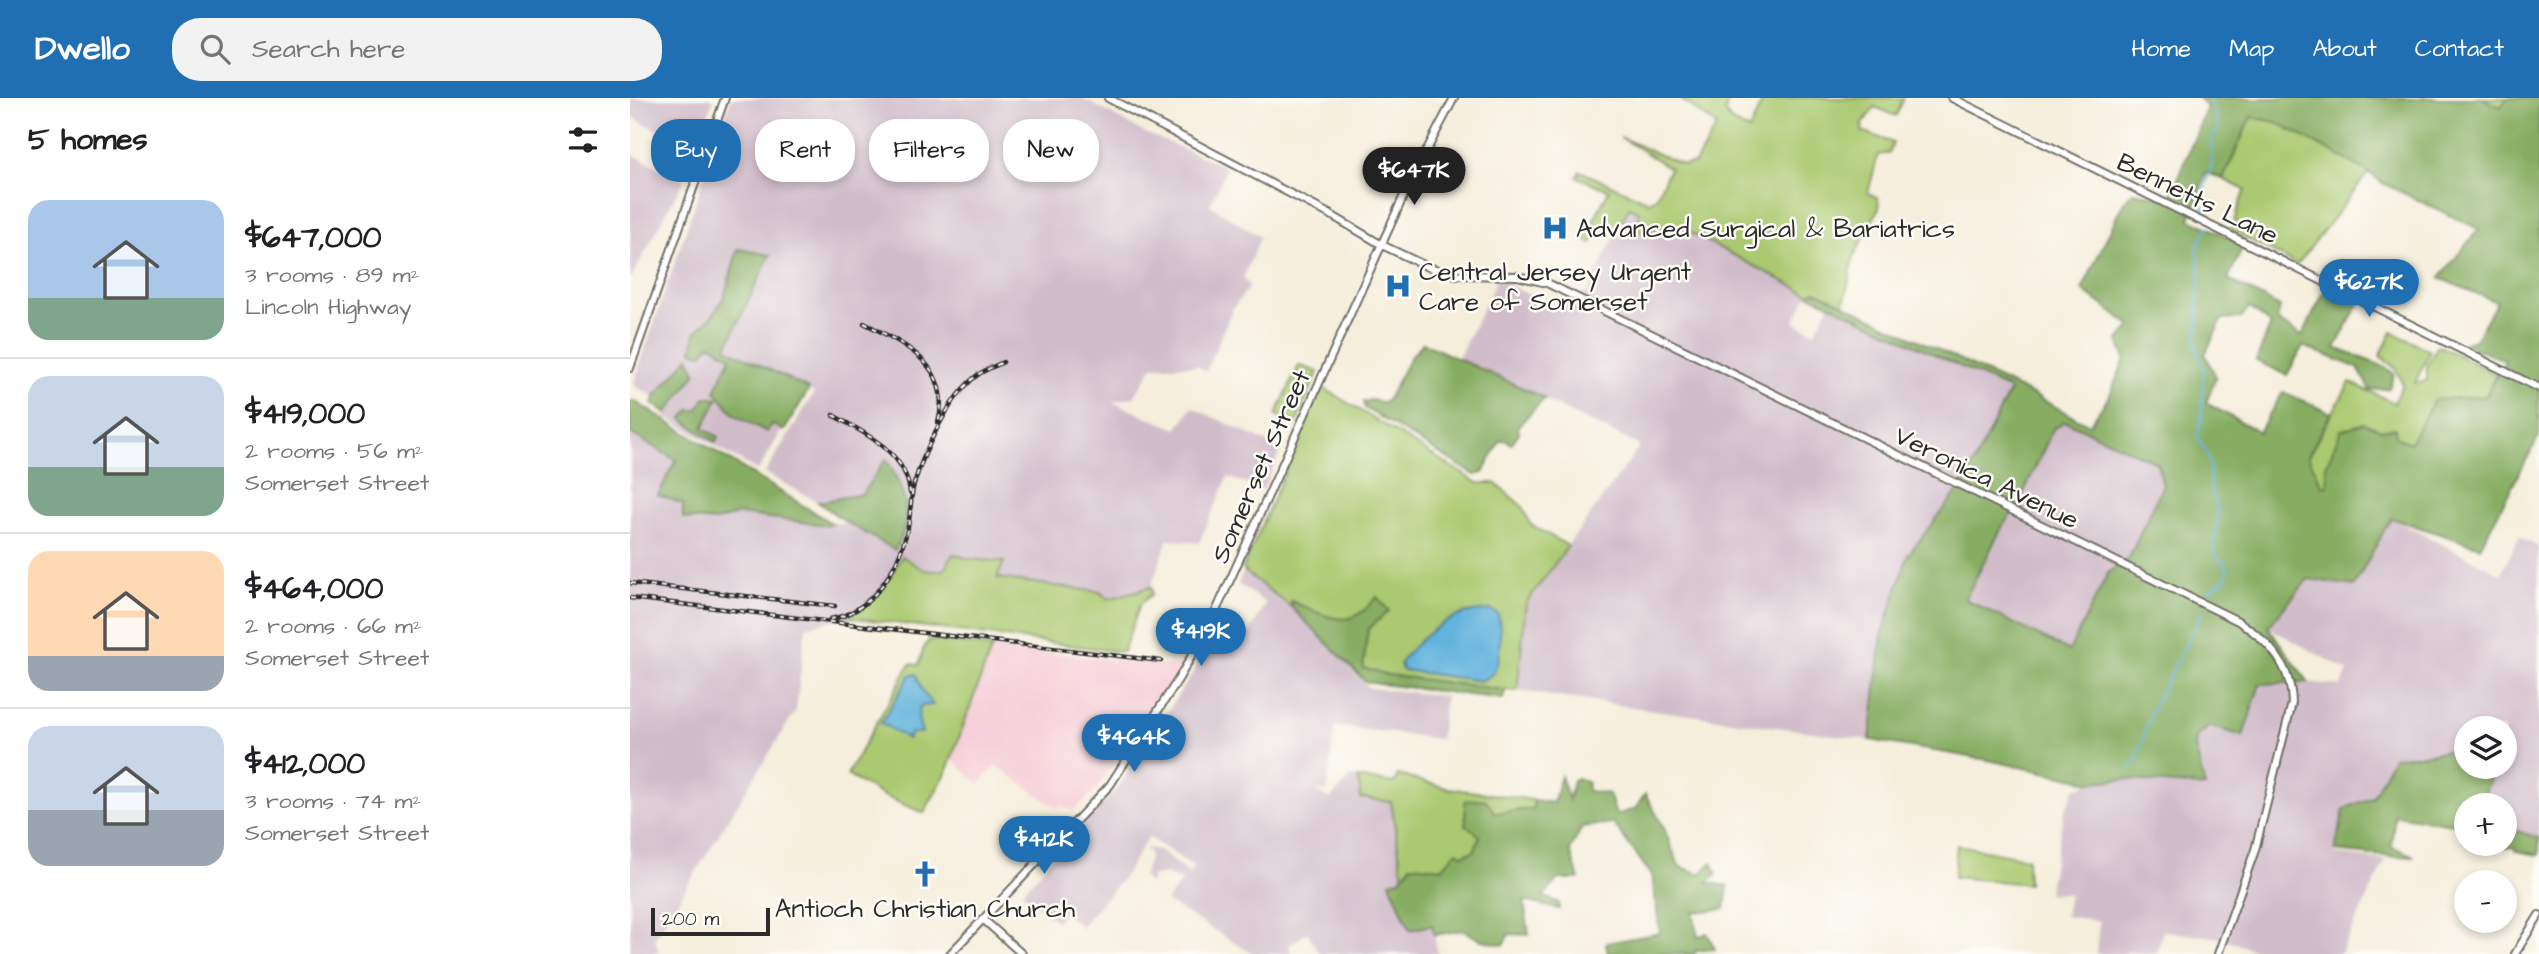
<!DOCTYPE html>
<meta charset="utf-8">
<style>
:root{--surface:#fff;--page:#f2f2f2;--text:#202124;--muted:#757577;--line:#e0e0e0;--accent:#1f6fb2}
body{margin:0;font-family:"Architects Daughter",sans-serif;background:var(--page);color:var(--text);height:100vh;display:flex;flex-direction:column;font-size:26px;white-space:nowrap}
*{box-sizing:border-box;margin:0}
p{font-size:23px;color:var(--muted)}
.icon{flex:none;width:38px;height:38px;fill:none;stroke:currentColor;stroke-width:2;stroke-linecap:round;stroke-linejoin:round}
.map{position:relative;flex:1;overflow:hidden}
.side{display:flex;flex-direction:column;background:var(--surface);width:630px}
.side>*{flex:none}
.top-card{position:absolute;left:21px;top:21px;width:665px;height:63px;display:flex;gap:14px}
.tools{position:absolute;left:1824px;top:618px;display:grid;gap:14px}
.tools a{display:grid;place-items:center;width:63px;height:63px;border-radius:50%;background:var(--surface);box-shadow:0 4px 10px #0003;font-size:35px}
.scale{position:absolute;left:21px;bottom:18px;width:119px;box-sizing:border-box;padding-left:7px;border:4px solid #2b2b2b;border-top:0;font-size:19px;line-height:24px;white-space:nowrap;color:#2b2b2b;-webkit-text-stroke:5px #fdfcf7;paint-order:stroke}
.price{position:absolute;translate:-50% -60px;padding:0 16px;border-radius:24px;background:var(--accent);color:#fff;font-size:23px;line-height:46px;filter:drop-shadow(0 2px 4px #0008)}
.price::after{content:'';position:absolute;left:50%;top:42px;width:21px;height:16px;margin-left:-10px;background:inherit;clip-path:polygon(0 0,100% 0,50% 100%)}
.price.current{background:#222;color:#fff}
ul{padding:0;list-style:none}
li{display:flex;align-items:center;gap:21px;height:175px;padding:0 28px}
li+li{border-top:2px solid var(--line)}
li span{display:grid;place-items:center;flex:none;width:196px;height:140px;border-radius:21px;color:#555}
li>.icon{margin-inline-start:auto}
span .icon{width:84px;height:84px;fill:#fffc;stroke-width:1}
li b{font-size:30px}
h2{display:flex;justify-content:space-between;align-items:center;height:84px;padding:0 28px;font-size:30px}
.pill{padding:0 24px;border-radius:28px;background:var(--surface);box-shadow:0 4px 10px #0003;font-size:24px;line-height:63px}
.pill.current{background:var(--accent);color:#fff}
header{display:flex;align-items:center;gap:42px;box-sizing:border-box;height:98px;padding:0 35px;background:var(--accent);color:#fff}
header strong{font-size:33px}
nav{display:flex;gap:38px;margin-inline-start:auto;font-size:24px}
.search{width:490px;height:63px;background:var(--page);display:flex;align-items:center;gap:18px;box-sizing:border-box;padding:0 24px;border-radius:28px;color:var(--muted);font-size:26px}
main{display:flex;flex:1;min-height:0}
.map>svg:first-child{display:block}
</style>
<header>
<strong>Dwello</strong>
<div class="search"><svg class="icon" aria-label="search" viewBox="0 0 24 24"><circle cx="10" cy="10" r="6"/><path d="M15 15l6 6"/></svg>Search here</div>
<nav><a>Home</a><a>Map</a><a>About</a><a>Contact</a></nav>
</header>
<main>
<section class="side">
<h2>5 homes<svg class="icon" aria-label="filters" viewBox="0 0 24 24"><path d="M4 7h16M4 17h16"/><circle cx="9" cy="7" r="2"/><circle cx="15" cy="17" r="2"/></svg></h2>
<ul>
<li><span style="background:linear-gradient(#a9c7e8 70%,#7fa58c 0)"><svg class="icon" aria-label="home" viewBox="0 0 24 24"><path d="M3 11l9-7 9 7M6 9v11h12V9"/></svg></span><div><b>$647,000</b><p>3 rooms · 89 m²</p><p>Lincoln Highway</p></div></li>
<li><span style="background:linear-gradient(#c9d6e8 65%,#7fa58c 0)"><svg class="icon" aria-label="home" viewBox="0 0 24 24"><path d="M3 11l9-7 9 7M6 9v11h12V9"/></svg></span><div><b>$419,000</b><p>2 rooms · 56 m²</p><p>Somerset Street</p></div></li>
<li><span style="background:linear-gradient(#ffd9b3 75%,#9aa5b1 0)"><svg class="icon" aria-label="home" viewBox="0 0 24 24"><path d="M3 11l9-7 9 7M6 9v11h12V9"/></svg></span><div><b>$464,000</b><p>2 rooms · 66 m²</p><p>Somerset Street</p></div></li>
<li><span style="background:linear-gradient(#c9d6e8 60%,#9aa5b1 0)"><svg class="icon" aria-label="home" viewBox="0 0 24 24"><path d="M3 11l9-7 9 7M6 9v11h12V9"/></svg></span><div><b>$412,000</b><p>3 rooms · 74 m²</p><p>Somerset Street</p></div></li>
</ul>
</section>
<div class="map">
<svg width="1909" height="856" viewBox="0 0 1909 856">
<rect width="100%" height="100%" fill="#fdfcf7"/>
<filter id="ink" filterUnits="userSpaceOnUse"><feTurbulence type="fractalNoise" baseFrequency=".0143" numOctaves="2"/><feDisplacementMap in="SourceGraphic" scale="14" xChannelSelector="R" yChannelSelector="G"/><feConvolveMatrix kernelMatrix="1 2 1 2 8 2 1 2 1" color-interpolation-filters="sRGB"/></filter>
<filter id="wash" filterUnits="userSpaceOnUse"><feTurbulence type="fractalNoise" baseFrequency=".00686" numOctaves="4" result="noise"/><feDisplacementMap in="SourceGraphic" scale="28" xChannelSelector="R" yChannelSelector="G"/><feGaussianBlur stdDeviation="1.57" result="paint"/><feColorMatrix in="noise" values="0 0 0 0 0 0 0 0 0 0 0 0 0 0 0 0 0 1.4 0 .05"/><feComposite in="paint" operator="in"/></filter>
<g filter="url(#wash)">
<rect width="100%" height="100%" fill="#f5eedb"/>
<!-- built -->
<path fill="#f6cfd8" d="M 299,542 L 551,569 L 466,692 L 443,713 L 431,708 L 428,711 L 366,667 L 349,686 L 323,662 L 294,715 L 256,699 L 217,677 L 280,566 L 289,567 L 293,552 Z"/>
<!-- industrial -->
<path fill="#d1bdca" d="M 0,0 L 84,0 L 65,52 L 0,18 Z
M 101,0 L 452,0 L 513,34 L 597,69 L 580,107 L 630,139 L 613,181 L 620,188 L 603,210 L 576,273 L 568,268 L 523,268 L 504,299 L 482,304 L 547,331 L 562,309 L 651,351 L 633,392 L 598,379 L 569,445 L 538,441 L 521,489 L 478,502 L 470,494 L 366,480 L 373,464 L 339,461 L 323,456 L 315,471 L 296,474 L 272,458 L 245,500 L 234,511 L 217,519 L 176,529 L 166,612 L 25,840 L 29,855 L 0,856 L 0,335 L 46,362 L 53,406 L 86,423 L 109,416 L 195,427 L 216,424 L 265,451 L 255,362 L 232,396 L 188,404 L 135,375 L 184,295 L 96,250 L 140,157 L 108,151 L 94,199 L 82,218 L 65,235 L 101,259 L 85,294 L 105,317 L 137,334 L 142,326 L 152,332 L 128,373 L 34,318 L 66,275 L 59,260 L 24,299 L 6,289 L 4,284 Z
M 0,55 L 54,82 L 0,182 Z
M 999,109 L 1010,114 L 1004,130 L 1009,134 L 1046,127 L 1178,196 L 1164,224 L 1185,234 L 1201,204 L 1380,292 L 1334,385 L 1277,458 L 1252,538 L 1240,642 L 887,593 L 896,505 L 1010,348 L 828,260 L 867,181 L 925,210 L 928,203 L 957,195 Z
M 1435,323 L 1527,364 L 1533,387 L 1499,460 L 1478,476 L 1439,553 L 1335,501 L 1379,415 L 1390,405 L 1423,331 Z
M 1761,420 L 1871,476 L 1889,439 L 1909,449 L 1909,740 L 1881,731 L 1875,706 L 1853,701 L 1864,669 L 1874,668 L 1874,630 L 1836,630 L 1836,650 L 1792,657 L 1763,659 L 1743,699 L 1714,711 L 1705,756 L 1756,762 L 1710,856 L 1635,856 L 1591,840 L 1533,833 L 1526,856 L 1496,854 L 1495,856 L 1466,856 L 1469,823 L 1435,818 L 1439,796 L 1418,795 L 1434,715 L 1444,692 L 1460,684 L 1496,681 L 1574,689 L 1565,648 L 1566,640 L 1579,628 L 1613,638 L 1630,586 L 1678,584 L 1711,588 L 1718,573 L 1638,529 L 1679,481 L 1724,488 Z
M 614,473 L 669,515 L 739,590 L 815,598 L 810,641 L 705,628 L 697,693 L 684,692 L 700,701 L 721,679 L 728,680 L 731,700 L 761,703 L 772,774 L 771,781 L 761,784 L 802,827 L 808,856 L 690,856 L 677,834 L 659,848 L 662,856 L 623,856 L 536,803 L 552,783 L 535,776 L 523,778 L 520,786 L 513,779 L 520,757 L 515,750 L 529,752 L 559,776 L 565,769 L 518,739 L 493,780 L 451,829 L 434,814 L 426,823 L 392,794 L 489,688 L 575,556 L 595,516 L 619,536 L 636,505 L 608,486 Z"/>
<!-- green -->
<path fill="#aac970" stroke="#6a7a4e" stroke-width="2" d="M 1052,0 L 1099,0 L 1095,14 L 1102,24 L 1119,32 L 1134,0 L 1274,0 L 1266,18 L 1245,9 L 1233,25 L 1232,33 L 1263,45 L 1259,55 L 1248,57 L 1238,95 L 1248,100 L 1249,110 L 1224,158 L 1214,206 L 1186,193 L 1178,196 L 1046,127 L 1009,134 L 1004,131 L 1010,114 L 999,109 L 986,134 L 976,130 L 961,145 L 954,141 L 979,92 L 947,79 L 950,73 L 1019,104 L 1026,100 L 1040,70 L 990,39 L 1053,67 L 1065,65 L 1087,28 L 1052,2 Z
M 1587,0 L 1909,0 L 1851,130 L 1738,75 L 1667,167 L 1601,132 L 1615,92 L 1593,81 L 1621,19 Z
M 1762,234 L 1800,253 L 1785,285 L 1797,283 L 1797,267 L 1808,247 L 1866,276 L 1856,298 L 1804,302 L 1780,345 L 1765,339 L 1764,330 L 1751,333 L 1734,325 L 1698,388 L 1691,387 L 1678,358 L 1720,284 L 1764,305 L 1773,286 L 1765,270 L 1750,258 Z
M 669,267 L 688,274 L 665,328 L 646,317 Z
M 692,289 L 848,385 L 865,385 L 893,409 L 900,426 L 938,448 L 896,505 L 887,593 L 875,592 L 873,601 L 736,584 L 669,515 L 614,473 L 613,470 Z
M 323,456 L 339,461 L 374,464 L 367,480 L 470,494 L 478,501 L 521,489 L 522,496 L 510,506 L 493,554 L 217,519 C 244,506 258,484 272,458 C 287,468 297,478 315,471 Z
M 299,542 L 362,549 L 316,675 L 294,715 L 256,699 L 217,677 L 280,566 L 289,567 L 293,552 Z
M 768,677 L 817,690 L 904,702 L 903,711 L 865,715 L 850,738 L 844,753 L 832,757 L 827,754 L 812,770 L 781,767 L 771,781 L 772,774 L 761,704 L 731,700 L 728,680 L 764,685 Z
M 1327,747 L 1397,760 L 1398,786 L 1324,779 Z"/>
<!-- forest -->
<path fill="#87ad62" stroke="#596c46" stroke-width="2" fill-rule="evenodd" d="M 1569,0 L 1852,0 L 1871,9 L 1877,0 L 1909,0 L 1909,338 L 1850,449 L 1761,420 L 1724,488 L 1678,481 L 1638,529 L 1678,584 L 1630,586 L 1613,638 L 1579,628 L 1566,640 L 1565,648 L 1575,689 L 1496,681 L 1460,684 L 1358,662 L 1240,642 L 1252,538 L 1278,457 L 1334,385 L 1380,292 L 1178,196 L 1186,193 L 1405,298 L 1459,327 L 1479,299 L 1495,261 L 1488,243 L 1501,228 L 1452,192 L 1493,105 L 1503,94 L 1540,100 L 1577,9 ZM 1621,19 L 1646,24 L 1739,74 L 1752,85 L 1849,131 L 1809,180 L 1867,204 L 1845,242 L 1832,246 L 1875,262 L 1856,298 L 1804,302 L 1780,345 L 1766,339 L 1765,330 L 1751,332 L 1734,325 L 1711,332 L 1696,368 L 1698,388 L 1692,387 L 1678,358 L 1701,315 L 1653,294 L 1629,334 L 1576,305 L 1586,279 L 1575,256 L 1592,221 L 1612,220 L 1619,209 L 1641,226 L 1626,263 L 1657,277 L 1673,248 L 1728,270 L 1740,292 L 1759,290 L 1764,276 L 1755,269 L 1705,250 L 1731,202 L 1698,186 L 1672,238 L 1647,222 L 1650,209 L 1598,181 L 1614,147 L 1560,121 L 1576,74 L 1593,81 ZM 1435,323 L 1527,365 L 1533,387 L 1499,460 L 1478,475 L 1439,553 L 1335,501 L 1372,429 L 1389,405 L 1423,331 Z
M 108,151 L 140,157 L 96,250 L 179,291 L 154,333 L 142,326 L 137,334 L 105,317 L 85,293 L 101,259 L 80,246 L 72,256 L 62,253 L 65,235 L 82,218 L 94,199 Z
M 793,245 L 915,300 L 888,328 L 889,335 L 881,346 L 877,342 L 870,343 L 853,375 L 845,377 L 735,310 L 733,304 L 741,302 L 753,305 L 758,301 L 781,258 Z
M 59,259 L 66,275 L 37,315 L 22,306 L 24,299 Z
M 76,299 L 88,301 L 73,330 L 88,339 L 86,344 C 73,338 64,329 52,321 L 60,312 L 67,312 Z
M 0,303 L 4,303 L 203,426 L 195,427 L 109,416 L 86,423 L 53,420 L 53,406 L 28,397 L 46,362 L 0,335 Z
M 256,361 C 274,391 285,419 265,452 L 216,424 L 188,404 L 232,396 Z
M 747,499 L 759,513 L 738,531 L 733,570 L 759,577 L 875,592 L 873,601 L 736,584 L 662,510 L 661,503 C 678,510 701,524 720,520 C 731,518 740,506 747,499 Z
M 1835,650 L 1836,668 L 1864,669 L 1853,701 L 1875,706 L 1881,731 L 1909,740 L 1909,757 L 1885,753 L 1885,750 L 1874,748 L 1874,707 L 1836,707 L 1836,728 L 1765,717 L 1761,748 L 1784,758 L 1767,759 L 1705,753 L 1714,711 L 1743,699 L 1763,659 L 1792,657 Z
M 931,678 L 939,702 L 943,682 L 948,680 L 958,685 L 957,693 L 979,696 L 986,717 L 1005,711 L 1015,696 L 1033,728 L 1049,768 L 1070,776 L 1082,764 L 1087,776 L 1077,784 L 1098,788 L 1095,811 L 1063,814 L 1068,839 L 1077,835 L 1085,851 L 1066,853 L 1065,856 L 978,856 L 976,845 L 1030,835 L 1022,778 L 983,725 L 952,729 L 940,752 L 949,781 L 929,781 L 913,798 L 929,805 L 929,811 L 894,803 L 899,837 L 879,836 L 873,847 L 849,841 L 833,832 L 804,837 L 802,827 L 780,832 L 760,784 L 771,781 L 781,767 L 812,770 L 827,753 L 833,757 L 844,753 L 850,738 L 836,727 L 835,703 L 855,701 L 865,715 L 903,711 L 904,702 L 923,705 Z"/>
<!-- water -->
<path fill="#62b3dd" stroke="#466f84" stroke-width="2" d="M 861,512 L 868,516 C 871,529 871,561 864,573 C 862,578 856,580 851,583 L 772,572 L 770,565 C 783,546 810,523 833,516 C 842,513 852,513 861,512 Z
M 286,576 L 293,594 L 303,607 L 290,608 L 288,619 L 292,635 L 281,635 L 278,641 L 251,625 L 280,577 Z"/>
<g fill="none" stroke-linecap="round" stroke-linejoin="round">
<!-- stream -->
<path stroke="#62b3dd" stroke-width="2" d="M 1580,123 L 1578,113 L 1569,105 L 1582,66 L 1581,41 L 1589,31 L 1580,0
M 1578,501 L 1580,492 L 1596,480 L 1597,468 L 1584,456 L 1588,413 L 1581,392 L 1579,359 L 1567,339 L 1571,322 L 1574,271 L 1570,264 L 1565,240 L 1569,225 L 1567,203 L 1570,179 L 1567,149 L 1578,129
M 1500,670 L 1505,666 L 1523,609 L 1573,514"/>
</g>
</g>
<g filter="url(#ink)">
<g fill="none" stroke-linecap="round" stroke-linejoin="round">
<!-- secondary casing -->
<g stroke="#726f69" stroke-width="10">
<path id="secondary" d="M 478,0 L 701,117 L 752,147 L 798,169 L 826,177 L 887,178 L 917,185 L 1608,523 C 1639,543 1661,567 1662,605 L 1625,752 L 1588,856
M 1322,0 L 1909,290
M 0,270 L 95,0
M 354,822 L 392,856
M 320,856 L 480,687 L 549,580 L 582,522 L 779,86 L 824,0
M 1885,856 L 1909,817"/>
</g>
<!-- secondary -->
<use href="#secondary" stroke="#fff" stroke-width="6"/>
<!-- rail casing -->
<g stroke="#2b2b2b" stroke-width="4.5">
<path id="rail" d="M 234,225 C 276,247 323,268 308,325
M 203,317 C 235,336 276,353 280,395
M 0,485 L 205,508
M 0,500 L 531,563
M 200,521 C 242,515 268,471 277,433 C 281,418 280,401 284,386 C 294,353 318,301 345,279 C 353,272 364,269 373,264"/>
</g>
<!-- rail -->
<use href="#rail" stroke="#fdfcf7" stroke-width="2" stroke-dasharray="5" stroke-linecap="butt"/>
</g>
</g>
<!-- icons -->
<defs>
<g id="hospital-bare" transform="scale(2.1)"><path d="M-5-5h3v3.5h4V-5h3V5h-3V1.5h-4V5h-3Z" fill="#1f6fb2" stroke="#fdfcf7" stroke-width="2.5" paint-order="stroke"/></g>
<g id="church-bare" transform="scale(2.1)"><path d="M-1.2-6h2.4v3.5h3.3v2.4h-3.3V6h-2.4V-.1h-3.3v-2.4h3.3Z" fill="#1f6fb2" stroke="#fdfcf7" stroke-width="2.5" paint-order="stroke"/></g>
</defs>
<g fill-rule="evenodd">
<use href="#hospital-bare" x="925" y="130"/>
<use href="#hospital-bare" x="768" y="188"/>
<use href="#church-bare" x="295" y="776"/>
</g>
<g text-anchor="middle" stroke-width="5" stroke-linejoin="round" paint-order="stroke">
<!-- street labels -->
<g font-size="26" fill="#2b2b2b" stroke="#fdfcf7">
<text transform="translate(1568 100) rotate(26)" y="9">Bennetts Lane</text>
<text transform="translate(630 368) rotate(-66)" y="9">Somerset Street</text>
<text transform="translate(1357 379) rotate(26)" y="9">Veronica Avenue</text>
</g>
<!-- poi labels -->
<g font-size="26" fill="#2b2b2b" stroke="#fdfcf7" text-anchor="start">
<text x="946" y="139">Advanced Surgical &amp; Bariatrics</text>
<text x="789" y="182">Central Jersey Urgent<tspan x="789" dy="30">Care of Somerset</tspan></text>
<text x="295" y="819" text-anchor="middle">Antioch Christian Church</text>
</g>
</g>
</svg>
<div class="tools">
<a><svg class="icon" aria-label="layers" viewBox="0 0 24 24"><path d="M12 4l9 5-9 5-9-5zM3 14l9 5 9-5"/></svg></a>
<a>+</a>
<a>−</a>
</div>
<div class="scale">200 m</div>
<b class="price current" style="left:784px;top:109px">$647K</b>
<b class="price" style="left:1739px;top:221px">$627K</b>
<b class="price" style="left:571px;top:570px">$419K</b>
<b class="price" style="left:504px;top:676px">$464K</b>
<b class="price" style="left:414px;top:778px">$412K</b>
<div class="top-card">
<a class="pill current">Buy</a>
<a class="pill">Rent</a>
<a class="pill">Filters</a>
<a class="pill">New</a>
</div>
</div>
</main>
